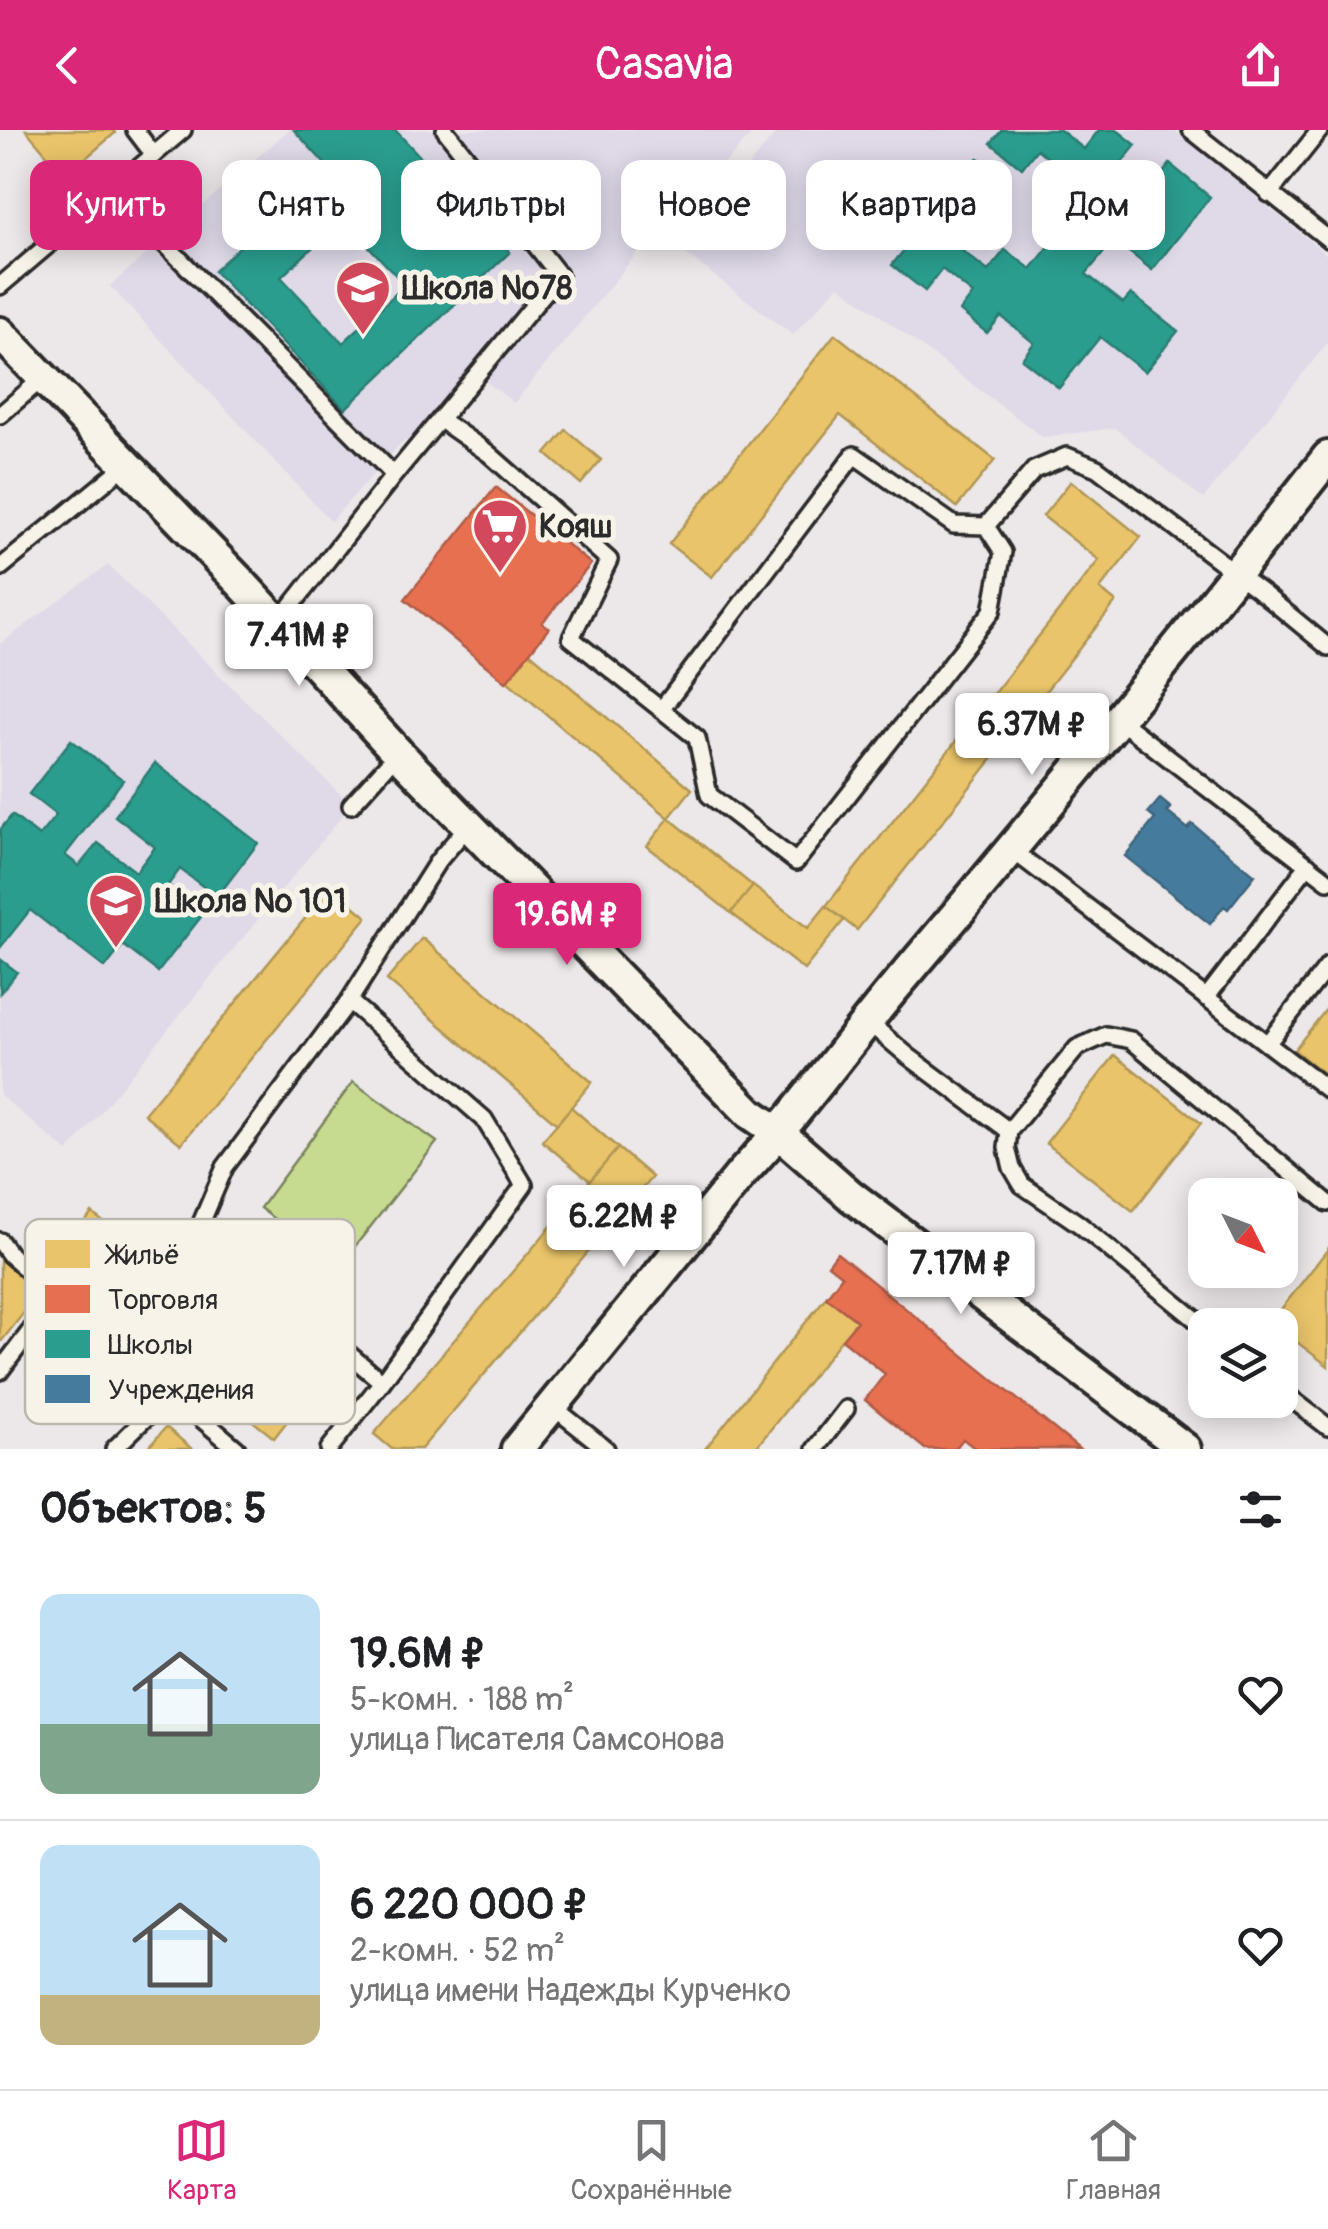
<!DOCTYPE html>
<html lang="ru">
<meta charset="utf-8">
<style>
:root{--surface:#fff;--page:#f6f6f6;--text:#202124;--muted:#757577;--line:#e0e0e0;--accent:#db2777}
body{margin:0;font-family:Pangolin,sans-serif;background:var(--page);color:var(--text);height:100vh;display:flex;flex-direction:column;font-size:38px;white-space:nowrap}
*{box-sizing:border-box;margin:0}
p{font-size:32px;color:var(--muted)}
.icon{flex:none;width:55px;height:55px;fill:none;stroke:currentColor;stroke-width:2;stroke-linecap:round;stroke-linejoin:round}
.map{position:relative;height:1319px;overflow:hidden}
.details{display:flex;flex-direction:column;background:var(--surface);flex:1}
.details>*{flex:none}
.banner{position:absolute;left:30px;top:30px;width:1270px;height:90px;display:flex;gap:20px}
.needle{width:65px;rotate:132deg}
.fabs{position:absolute;left:1188px;top:1048px;display:grid;gap:20px}
.fabs a{display:grid;place-items:center;width:110px;height:110px;border-radius:20px;background:var(--surface);box-shadow:0 5px 25px #0003;font-size:50px}
.price{position:absolute;translate:-50% -85px;padding:0 22px;border-radius:10px;background:#fff;color:#222;font-size:32px;line-height:65px;filter:drop-shadow(0 2px 5px #0008)}
.price::after{content:'';position:absolute;left:50%;top:60px;width:30px;height:22px;margin-left:-15px;background:inherit;clip-path:polygon(0 0,100% 0,50% 100%)}
.price.on{background:var(--accent);color:#fff}
ul{padding:0;list-style:none}
li{display:flex;align-items:center;gap:30px;height:250px;padding:0 40px}
li+li{border-top:2px solid var(--line)}
li span{display:grid;place-items:center;flex:none;width:280px;height:200px;border-radius:20px;color:#555}
li>.icon{margin-inline-start:auto}
span .icon{width:120px;height:120px;fill:#fffc;stroke-width:1}
li b{font-size:42px}
h2{display:flex;justify-content:space-between;align-items:center;height:120px;padding:0 40px;font-size:42px}
.pill{padding:0 35px;border-radius:20px;background:var(--surface);box-shadow:0 5px 25px #0003;font-size:35px;line-height:90px}
.pill.on{background:var(--accent);color:#fff}
header{display:flex;justify-content:space-between;align-items:center;height:130px;padding:0 40px;background:var(--accent);color:#fff;font-size:45px;font-weight:600}
.tab-bar{display:flex;justify-content:space-around;align-items:center;height:140px;border-top:2px solid var(--line);background:var(--surface);font-size:28px;color:var(--muted)}
.tab-bar a{display:grid;justify-items:center;gap:5px}
.tab-bar .on{color:var(--accent)}
.map>svg:first-child{display:block}
</style>
<header><svg class="icon" aria-label="back" viewBox="0 0 24 24"><path d="M15 5l-7 7 7 7"/></svg>Casavia<svg class="icon" aria-label="share" viewBox="0 0 24 24"><path d="M12 15V3M7 8l5-5 5 5M5 13v7h14v-7"/></svg></header>
<div class="map">
<svg width="1328" height="1319" viewBox="0 0 1328 1319">
<rect width="100%" height="100%" fill="#ece7e8"/>
<filter id="ink" filterUnits="userSpaceOnUse"><feTurbulence type="fractalNoise" baseFrequency=".01" numOctaves="2"/><feDisplacementMap in="SourceGraphic" scale="20" xChannelSelector="R" yChannelSelector="G"/><feConvolveMatrix kernelMatrix="1 2 1 2 8 2 1 2 1" color-interpolation-filters="sRGB"/></filter>
<g filter="url(#ink)">
<!-- built -->
<path fill="#dfd9e8" d="M 289,0 L 755,0 L 665,99 L 643,116 L 514,273 L 474,242 L 423,302 L 401,313 L 331,391 L 110,156 Z
M 779,0 L 1174,0 L 1328,126 L 1328,212 L 1203,369 L 1115,298 L 1043,307 L 839,155 L 793,205 L 678,118 Z
M 108,435 L 351,675 L 68,1022 L 0,965 L 0,514 Z"/>
<!-- green -->
<path fill="#c7db90" stroke="#79835e" stroke-width="2.5" d="M 353,952 L 437,1012 L 338,1138 L 260,1078 Z"/>
<!-- homes -->
<path fill="#e9c46a" stroke="#b09657" stroke-width="2.5" d="M 26,0 L 113,0 L 115,3 L 65,46 Z
M 835,204 L 995,330 L 957,377 L 840,285 L 712,447 L 669,414 Z
M 566,300 L 601,330 L 581,354 L 546,324 Z
M 1071,351 L 1141,407 L 1100,459 L 1116,472 L 857,800 L 826,776 L 1099,430 L 1043,386 Z
M 529,522 L 692,659 L 669,688 L 506,550 Z
M 669,688 L 753,756 L 731,783 L 647,716 Z
M 753,756 L 808,798 L 826,776 L 844,790 L 804,840 L 731,783 Z
M 331,757 L 367,787 L 181,1014 L 144,984 Z
M 422,808 L 592,952 L 557,994 L 387,850 Z
M 1328,877 L 1328,947 L 1294,920 Z
M 1115,925 L 1201,993 L 1133,1081 L 1046,1013 Z
M 571,977 L 618,1018 L 590,1051 L 542,1011 Z
M 618,1018 L 652,1047 L 421,1319 L 392,1319 L 374,1304 Z
M 92,1083 L 313,1258 L 274,1308 L 53,1132 Z
M 1328,1119 L 1328,1236 L 1280,1199 L 1280,1195 L 1271,1192 Z
M 0,1129 L 41,1161 L 0,1213 Z
M 826,1167 L 857,1191 L 842,1209 L 755,1319 L 705,1319 Z
M 166,1297 L 192,1319 L 152,1319 L 149,1317 Z"/>
<!-- shops -->
<path fill="#e76f51" stroke="#af5b46" stroke-width="2.5" d="M 496,357 L 591,434 L 542,493 L 549,498 L 506,552 L 405,469 Z
M 837,1123 L 1079,1319 L 976,1319 L 963,1309 L 955,1319 L 925,1319 L 865,1270 L 885,1244 L 842,1209 L 857,1191 L 826,1167 L 842,1146 L 828,1135 Z"/>
<!-- schools -->
<path fill="#2a9d8f" stroke="#2a7b71" stroke-width="2.5" fill-rule="evenodd" d="M 294,0 L 395,0 L 510,122 L 345,279 L 214,141 L 326,35 ZM 343,89 L 405,155 L 343,213 L 281,147 Z
M 1002,0 L 1060,0 L 1084,19 L 1099,0 L 1117,0 L 1136,15 L 1107,51 L 1137,76 L 1170,34 L 1210,67 L 1152,140 L 1114,110 L 1086,144 L 1123,173 L 1131,164 L 1178,201 L 1145,242 L 1100,207 L 1059,258 L 1022,229 L 1034,213 L 1001,186 L 987,203 L 960,181 L 973,164 L 942,139 L 925,161 L 892,135 L 978,28 L 1007,51 L 956,116 L 988,141 L 1005,120 L 1031,139 L 1076,83 L 1052,65 L 1068,44 L 1037,19 L 1022,38 L 991,13 Z
M 71,610 L 123,650 L 65,725 L 79,736 L 98,713 L 136,742 L 155,717 L 115,686 L 155,633 L 258,713 L 217,767 L 180,739 L 168,755 L 204,783 L 158,842 L 123,815 L 105,838 L 30,780 L 0,818 L 0,700 L 12,685 L 39,706 L 56,685 L 29,664 Z
M 0,829 L 17,842 L 0,863 Z"/>
<!-- public -->
<path fill="#457b9d" stroke="#3d637b" stroke-width="2.5" d="M 1160,669 L 1171,678 L 1167,682 L 1188,699 L 1192,694 L 1255,745 L 1228,779 L 1224,776 L 1210,794 L 1125,726 L 1155,689 L 1148,683 Z"/>
<g fill="none" stroke-linecap="round" stroke-linejoin="round">
<!-- lane casing -->
<g stroke="#2b2b2b" stroke-width="22">
<path id="lane" d="M 135,0 L 154,25
M 1191,0 L 1328,109
M 112,61 L 394,345
M 1269,64 L 1320,0
M 0,156 L 183,0
M 0,285 L 43,248
M 441,290 L 488,323 L 609,430 L 571,508 L 697,608 L 709,665 L 796,732 L 992,481 L 1003,422 L 986,396
M 0,438 L 126,335
M 278,493 L 394,345 L 559,145 L 445,0
M 661,580 L 854,325 L 954,395 L 986,396 L 1034,340 L 1067,326 L 1097,338 L 1266,466 L 1328,517
M 1119,590 L 1328,751
M 351,675 L 398,623
M 1012,720 L 1328,960
M 1206,868 L 1308,735
M 349,871 L 484,989 L 524,1055 L 382,1252
M 867,891 L 908,926 L 1009,1001
M 1267,914 L 1328,836
M 0,1111 L 10,1125 L 57,1166 L 237,1319
M 1205,1197 L 1079,1094 L 1022,1055 L 1012,1038 L 1007,1018 L 1009,1001 L 1077,918 L 1106,905 L 1131,910 L 1328,1073
M 0,1241 L 57,1166
M 1280,1260 L 1328,1297
M 552,1276 L 606,1319
M 114,1319 L 170,1264
M 329,1319 L 382,1252 L 199,1098 L 225,1037 L 349,871 L 438,731 L 469,695
M 815,1319 L 846,1279"/>
</g>
<!-- street casing -->
<g stroke="#2b2b2b" stroke-width="38">
<path id="street" d="M 0,203 L 243,455 L 398,623 L 750,983 L 779,1003 L 851,1066 L 1185,1319
M 517,1319 L 742,1043 C 796,986 841,922 891,862 C 1041,686 1186,508 1328,327"/>
</g>
<!-- lane -->
<use href="#lane" stroke="#f7f3e8" stroke-width="15"/>
<!-- street -->
<use href="#street" stroke="#f7f3e8" stroke-width="30"/>
</g>
</g>
<!-- icons -->
<defs>
<g id="school-pin" transform="scale(2.875)"><path d="M0 17L-7.5 6A9.5 9.5 0 1 1 7.5 6Z" fill="#d1495b" stroke="#f7f3e8"/><path d="M0-5L7-2L0 1L-7-2ZM-4 1L0 2.5L4 1V4Q0 6-4 4Z" fill="#fff"/></g>
<g id="supermarket-pin" transform="scale(2.875)"><path d="M0 17L-7.5 6A9.5 9.5 0 1 1 7.5 6Z" fill="#d1495b" stroke="#f7f3e8"/><path d="M-6-5.5h2.5l.6 2H6L4.5 2H-2.5L-4.4-4H-6ZM-1.5 3.2a1.3 1.3 0 1 0 .1 0ZM3 3.2a1.3 1.3 0 1 0 .1 0Z" fill="#fff"/></g>
</defs>
<g fill-rule="evenodd">
<use href="#school-pin" x="363" y="158"/>
<use href="#supermarket-pin" x="500" y="396"/>
<use href="#school-pin" x="116" y="771"/>
</g>
<g text-anchor="middle" stroke-width="10" stroke-linejoin="round" paint-order="stroke">
<!-- poi labels -->
<g font-size="32" font-weight="bold" fill="#2b2b2b" stroke="#f7f3e8" text-anchor="start">
<text x="402" y="169">Школа №78</text>
<text x="539" y="407">Кояш</text>
<text x="155" y="782">Школа № 101</text>
</g>
</g>
<!-- legend -->
<rect x="25" y="1089" width="330" height="205" rx="15" fill="#f7f3e8" stroke="#bab7af" stroke-width="2.5"/>
<rect x="45" y="1110" width="45" height="28" fill="#e9c46a"/>
<rect x="45" y="1155" width="45" height="28" fill="#e76f51"/>
<rect x="45" y="1200" width="45" height="28" fill="#2a9d8f"/>
<rect x="45" y="1245" width="45" height="28" fill="#457b9d"/>
<g font-size="28" fill="#2b2b2b">
<text x="108" y="1134">Жильё</text>
<text x="108" y="1179">Торговля</text>
<text x="108" y="1224">Школы</text>
<text x="108" y="1269">Учреждения</text>
</g>
</svg>
<div class="fabs">
<a><svg class="needle" viewBox="-14 -14 28 28"><path d="M0-13l5 13h-10z" fill="#e53935"/><path d="M0 13l5-13h-10z" fill="#757577"/></svg></a>
<a><svg class="icon" aria-label="layers" viewBox="0 0 24 24"><path d="M12 4l9 5-9 5-9-5zM3 14l9 5 9-5"/></svg></a>
</div>
<b class="price" style="left:299px;top:559px">7.41M ₽</b>
<b class="price" style="left:1032px;top:648px">6.37M ₽</b>
<b class="price on" style="left:567px;top:838px">19.6M ₽</b>
<b class="price" style="left:624px;top:1140px">6.22M ₽</b>
<b class="price" style="left:961px;top:1187px">7.17M ₽</b>
<div class="banner">
<a class="pill on">Купить</a>
<a class="pill">Снять</a>
<a class="pill">Фильтры</a>
<a class="pill">Новое</a>
<a class="pill">Квартира</a>
<a class="pill">Дом</a>
</div>
</div>
<section class="details">
<h2>Объектов: 5<svg class="icon" aria-label="filters" viewBox="0 0 24 24"><path d="M4 7h16M4 17h16"/><circle cx="9" cy="7" r="2"/><circle cx="15" cy="17" r="2"/></svg></h2>
<ul>
<li><span style="background:linear-gradient(#bfe0f5 65%,#7fa58c 0)"><svg class="icon" aria-label="home" viewBox="0 0 24 24"><path d="M3 11l9-7 9 7M6 9v11h12V9"/></svg></span><div><b>19.6M ₽</b><p>5-комн. · 188 m²</p><p>улица Писателя Самсонова</p></div><svg class="icon" aria-label="heart" viewBox="0 0 24 24"><path d="M12 20l-8-8c-3-5 5-10 8-4 3-6 11-1 8 4z"/></svg></li>
<li><span style="background:linear-gradient(#bfe0f5 75%,#c2b280 0)"><svg class="icon" aria-label="home" viewBox="0 0 24 24"><path d="M3 11l9-7 9 7M6 9v11h12V9"/></svg></span><div><b>6 220 000 ₽</b><p>2-комн. · 52 m²</p><p>улица имени Надежды Курченко</p></div><svg class="icon" aria-label="heart" viewBox="0 0 24 24"><path d="M12 20l-8-8c-3-5 5-10 8-4 3-6 11-1 8 4z"/></svg></li>
</ul>
</section>
<nav class="tab-bar">
<a class="on"><svg class="icon" aria-label="map" viewBox="0 0 24 24"><path d="M3 6l6-2 6 2 6-2v14l-6 2-6-2-6 2zM9 4v14M15 6v14"/></svg>Карта</a>
<a><svg class="icon" aria-label="saved" viewBox="0 0 24 24"><path d="M7 4h10v16l-5-4-5 4z"/></svg>Сохранённые</a>
<a><svg class="icon" aria-label="home" viewBox="0 0 24 24"><path d="M3 11l9-7 9 7M6 9v11h12V9"/></svg>Главная</a>
</nav>
